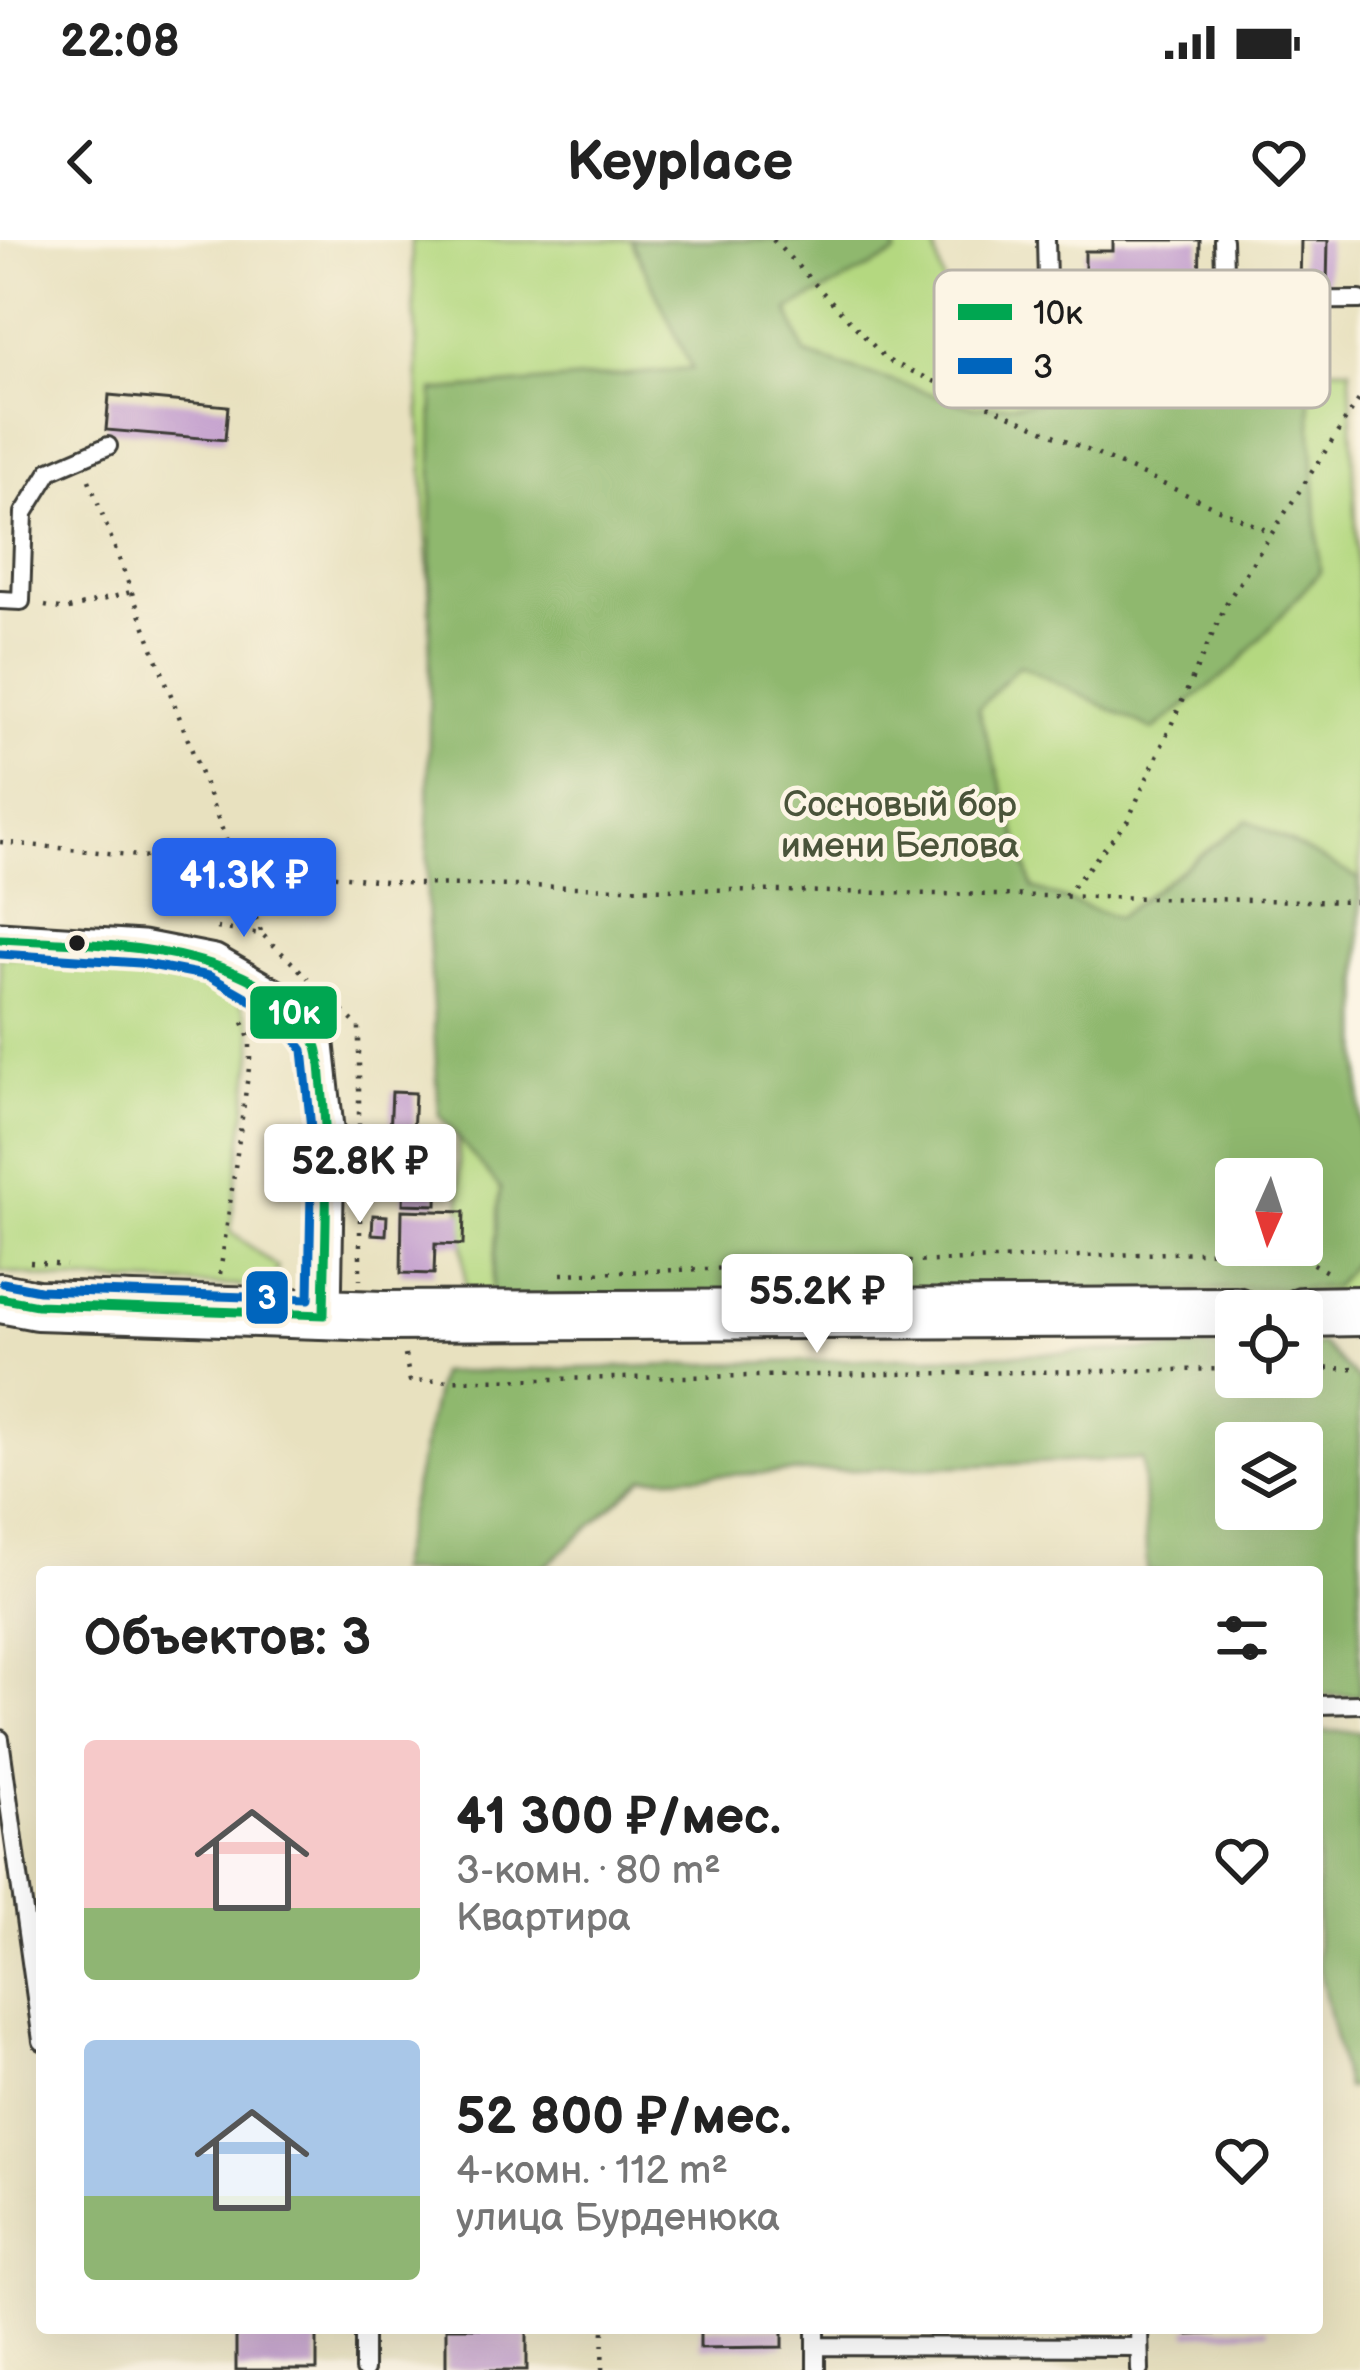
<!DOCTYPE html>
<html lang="ru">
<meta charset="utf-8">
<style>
:root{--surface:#fff;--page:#f6f6f6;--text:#222;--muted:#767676;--accent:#2563eb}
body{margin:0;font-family:"Balsamiq Sans",sans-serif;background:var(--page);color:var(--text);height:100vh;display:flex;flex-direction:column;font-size:45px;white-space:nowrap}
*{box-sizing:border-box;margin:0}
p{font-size:39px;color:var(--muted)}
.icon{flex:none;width:66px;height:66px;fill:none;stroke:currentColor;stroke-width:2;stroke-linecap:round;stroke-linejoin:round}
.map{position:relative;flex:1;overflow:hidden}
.panel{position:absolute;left:36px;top:1326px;width:1287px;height:768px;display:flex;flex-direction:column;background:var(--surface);border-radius:12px;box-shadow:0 12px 48px #0002}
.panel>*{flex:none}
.needle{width:78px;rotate:183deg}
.buttons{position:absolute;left:1215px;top:918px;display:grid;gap:24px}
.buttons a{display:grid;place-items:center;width:108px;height:108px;border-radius:12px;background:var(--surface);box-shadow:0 12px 48px #0002;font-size:60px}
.price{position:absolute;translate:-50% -102px;padding:0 27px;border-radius:12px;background:#fff;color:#222;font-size:39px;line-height:78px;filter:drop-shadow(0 3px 6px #0008)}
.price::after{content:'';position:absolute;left:50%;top:72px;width:36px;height:27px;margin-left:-18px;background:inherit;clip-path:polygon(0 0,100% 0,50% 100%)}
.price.selected{background:var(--accent);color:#fff}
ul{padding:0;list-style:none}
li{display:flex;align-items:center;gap:36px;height:300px;padding:0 48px}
li span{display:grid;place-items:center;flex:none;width:336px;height:240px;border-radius:12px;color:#555}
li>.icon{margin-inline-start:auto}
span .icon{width:144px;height:144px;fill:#fffc;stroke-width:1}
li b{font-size:51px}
h2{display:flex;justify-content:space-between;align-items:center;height:144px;padding:0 48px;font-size:51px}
.status{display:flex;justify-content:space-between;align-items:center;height:84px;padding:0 60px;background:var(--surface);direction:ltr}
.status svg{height:33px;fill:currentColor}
header{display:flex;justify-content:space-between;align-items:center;height:156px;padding:0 48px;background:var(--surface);font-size:54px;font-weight:600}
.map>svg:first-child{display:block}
</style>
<div class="status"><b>22:08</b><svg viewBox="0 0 49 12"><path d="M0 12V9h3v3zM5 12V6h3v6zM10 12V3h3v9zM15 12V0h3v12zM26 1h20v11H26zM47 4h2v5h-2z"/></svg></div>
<header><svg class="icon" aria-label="back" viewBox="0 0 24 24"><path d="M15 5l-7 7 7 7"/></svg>Keyplace<svg class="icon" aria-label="heart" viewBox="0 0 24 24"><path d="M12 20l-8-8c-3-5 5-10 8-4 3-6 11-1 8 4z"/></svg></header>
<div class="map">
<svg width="1360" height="2130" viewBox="0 0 1360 2130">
<rect width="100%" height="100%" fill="#fcf5e5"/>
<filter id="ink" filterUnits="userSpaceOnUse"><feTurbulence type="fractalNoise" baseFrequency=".00833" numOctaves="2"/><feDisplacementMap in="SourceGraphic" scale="24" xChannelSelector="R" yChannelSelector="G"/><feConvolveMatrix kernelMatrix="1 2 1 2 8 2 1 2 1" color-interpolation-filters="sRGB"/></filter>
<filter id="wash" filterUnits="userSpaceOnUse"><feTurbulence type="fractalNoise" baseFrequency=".004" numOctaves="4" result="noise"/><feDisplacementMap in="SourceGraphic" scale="48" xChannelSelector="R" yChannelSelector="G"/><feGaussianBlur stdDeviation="2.7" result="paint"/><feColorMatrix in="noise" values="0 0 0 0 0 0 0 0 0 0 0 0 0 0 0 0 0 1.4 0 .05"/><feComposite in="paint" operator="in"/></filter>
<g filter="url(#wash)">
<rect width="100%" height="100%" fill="#e8e1bf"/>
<!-- green -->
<path fill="#b4d880" stroke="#687a4e" stroke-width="3" fill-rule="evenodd" d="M 411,0 L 932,0 L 968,127 L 1350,128 L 1360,405 L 1360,1052 L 466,1064 ZM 1236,939 L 1302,939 L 1302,1005 L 1236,1005 Z
M 0,715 L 198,731 C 234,748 256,774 253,814 L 230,991 L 278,1028 L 269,1047 L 62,1040 L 0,1031 Z"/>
<!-- forest -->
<path fill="#8fb86e" stroke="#566a45" stroke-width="3" fill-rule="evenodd" d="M 631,0 L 894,0 L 896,14 L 788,70 L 805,114 L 974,167 L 1309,143 L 1320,332 L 1235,427 L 1153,490 L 1019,425 L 978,469 L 1033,648 L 1117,678 L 1248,580 L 1359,639 L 1360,1015 L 1334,1047 L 491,1059 L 500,948 L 439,875 L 427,663 L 433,151 L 692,129 ZM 1236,939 L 1302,939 L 1302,1005 L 1236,1005 Z
M 1322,1104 L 1360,1142 L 1360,1456 L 1317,1455 L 1317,1332 L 1147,1332 L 1142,1219 L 644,1238 L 548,1324 L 532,1332 L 396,1332 L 439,1133 L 1236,1107 L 1236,1137 L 1302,1137 L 1302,1105 ZM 1236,1203 L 1302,1203 L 1302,1269 L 1236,1269 Z
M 1317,1491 L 1360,1492 L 1360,1847 L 1346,1848 L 1317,1719 Z"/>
<g id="blocks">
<!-- building -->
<path fill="#c39fce" d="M 1113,0 L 1200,0 L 1199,62 L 1147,62 L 1147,49 L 1134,49 L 1134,62 L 1085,62 L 1085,11 L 1113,11 Z
M 1301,0 L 1328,0 L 1327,47 L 1300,46 Z
M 109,155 L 228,166 L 225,200 L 106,190 Z
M 392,852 L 415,853 L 412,915 L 389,915 Z
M 405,919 L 438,920 L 437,965 L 403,964 Z
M 402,970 L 464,972 L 463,1005 L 435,1004 L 434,1034 L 401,1033 Z
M 373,975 L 387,976 L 386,995 L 372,994 Z
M 236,2088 L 317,2088 L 317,2130 L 236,2130 Z
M 446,2088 L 527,2088 L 527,2130 L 446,2130 Z
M 700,2088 L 783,2088 L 783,2107 L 700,2108 Z
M 1187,2088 L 1268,2088 L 1268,2092 L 1187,2095 Z"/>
</g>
</g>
<g filter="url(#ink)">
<use href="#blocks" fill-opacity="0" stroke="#3b3a34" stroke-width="3"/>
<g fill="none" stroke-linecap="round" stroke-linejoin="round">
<!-- lane casing -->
<g stroke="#3b3a34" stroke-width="22">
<path id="lane" d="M 1046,0 L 1048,82 L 1209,85 L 1225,61
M 1223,0 L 1225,61 L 1360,60
M 0,360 L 21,361 L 24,273 L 50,231 L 108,206
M 1317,1465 L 1360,1464
M 0,1499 L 42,1801
M 364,2088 L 364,2130
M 816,2088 L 816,2130
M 1139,2088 L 1140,2130
M 816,2106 L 1139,2107"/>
</g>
<!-- street casing -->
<g stroke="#3b3a34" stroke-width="39">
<path id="street" d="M 0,699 L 142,708 L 214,722 L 289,765 L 317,805 L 327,897 L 324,1075"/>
</g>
<!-- secondary casing -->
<g stroke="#3b3a34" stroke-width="54">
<path id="secondary" d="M 0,1058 L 37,1065 L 383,1076 L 1236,1072
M 1302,1072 L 1360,1071"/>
</g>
<!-- path -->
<path stroke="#3b3a34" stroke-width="4.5" stroke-dasharray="3 9" stroke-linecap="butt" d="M 773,0 L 887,120 L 1270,292
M 89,240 L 262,694
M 45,366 L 65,370 L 131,352
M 0,602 L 415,644 L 1360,662
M 1065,656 L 1128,580 L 1227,362 L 1360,158
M 217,688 L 262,694 L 308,738
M 316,746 L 359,787 L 359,890
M 360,955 L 360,1040
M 30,1022 L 66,1025
M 220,1034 L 250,821 L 250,801 L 240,774
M 561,1034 L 1286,1009 L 1329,1033
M 405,1115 L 410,1141 L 1236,1129
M 1302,1129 L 1360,1128
M 603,2130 L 604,2088"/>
<!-- lane -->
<use href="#lane" stroke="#fff" stroke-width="16"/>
<!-- street -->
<use href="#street" stroke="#fff" stroke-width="33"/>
<!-- secondary -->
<use href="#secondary" stroke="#fff" stroke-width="48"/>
<!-- bus-1 casing -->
<g stroke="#fcf5e5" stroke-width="18">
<path id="bus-1" d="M 0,699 C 97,705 265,701 315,802 C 321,814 320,833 322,847 C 330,923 325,999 324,1075
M 0,1058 L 37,1065 L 324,1075"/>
</g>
<!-- bus-2 casing -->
<g stroke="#fcf5e5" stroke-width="18">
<path id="bus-2" d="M 0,714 L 140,723 L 209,736 L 279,776 L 303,810 L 312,898 L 309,1059 L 39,1050 L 3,1043"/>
</g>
<!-- bus-1 -->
<use href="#bus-1" stroke="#00a651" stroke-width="9"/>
<!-- bus-2 -->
<use href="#bus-2" stroke="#0065bd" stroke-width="9"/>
</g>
</g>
<!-- markers -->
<circle fill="#1c1c1c" stroke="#fcf5e5" stroke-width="4.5" cx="77" cy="703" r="10"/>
<g text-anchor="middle" stroke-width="9" stroke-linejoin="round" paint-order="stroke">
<!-- park labels -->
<g font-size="36" fill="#4a543a" stroke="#fcf5e5">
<text x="900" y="576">Сосновый бор<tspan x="900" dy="41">имени Белова</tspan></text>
</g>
</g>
<!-- legend -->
<rect x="934" y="30" width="396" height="138" rx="18" fill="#fcf5e5" stroke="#b9b4a9" stroke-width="3"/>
<rect x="958" y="64" width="54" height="16" fill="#00a651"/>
<rect x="958" y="118" width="54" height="16" fill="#0065bd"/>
<g font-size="33" fill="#1c1c1c">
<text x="1033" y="84">10к</text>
<text x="1033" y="138">3</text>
</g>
<g stroke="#fcf5e5" stroke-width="4.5">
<rect x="248" y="744" width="91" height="57" rx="12" fill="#00a651"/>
<rect x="244" y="1029" width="46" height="57" rx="12" fill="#0065bd"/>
</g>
<g font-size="33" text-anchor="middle" font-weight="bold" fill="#fff">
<text x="294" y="784">10к</text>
<text x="267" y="1069">3</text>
</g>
</svg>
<div class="buttons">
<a><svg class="needle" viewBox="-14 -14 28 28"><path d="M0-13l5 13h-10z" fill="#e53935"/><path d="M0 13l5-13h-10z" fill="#767676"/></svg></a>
<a><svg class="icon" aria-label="locate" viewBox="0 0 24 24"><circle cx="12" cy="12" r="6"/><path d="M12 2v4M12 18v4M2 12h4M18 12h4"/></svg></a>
<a><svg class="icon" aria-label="layers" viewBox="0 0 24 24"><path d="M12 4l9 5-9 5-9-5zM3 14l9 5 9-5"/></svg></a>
</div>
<b class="price selected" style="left:244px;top:700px">41.3K ₽</b>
<b class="price" style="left:360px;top:986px">52.8K ₽</b>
<b class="price" style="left:817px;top:1116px">55.2K ₽</b>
<section class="panel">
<h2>Объектов: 3<svg class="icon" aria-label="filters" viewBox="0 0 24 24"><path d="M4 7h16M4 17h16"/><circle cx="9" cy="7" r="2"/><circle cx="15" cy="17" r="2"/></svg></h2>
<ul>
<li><span style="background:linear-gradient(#f6c9c9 70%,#8fb573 0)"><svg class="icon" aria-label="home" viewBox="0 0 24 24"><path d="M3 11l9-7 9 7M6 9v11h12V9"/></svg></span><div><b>41 300 ₽/мес.</b><p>3-комн. · 80 m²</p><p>Квартира</p></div><svg class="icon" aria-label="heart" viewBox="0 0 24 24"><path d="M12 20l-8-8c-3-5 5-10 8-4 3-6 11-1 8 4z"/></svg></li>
<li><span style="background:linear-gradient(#a9c7e8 65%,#8fb573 0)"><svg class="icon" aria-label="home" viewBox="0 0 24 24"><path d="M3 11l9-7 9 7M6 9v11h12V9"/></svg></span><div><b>52 800 ₽/мес.</b><p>4-комн. · 112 m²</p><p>улица Бурденюка</p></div><svg class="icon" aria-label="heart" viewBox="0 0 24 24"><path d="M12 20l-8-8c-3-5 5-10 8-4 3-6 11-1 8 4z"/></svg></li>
</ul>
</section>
</div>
